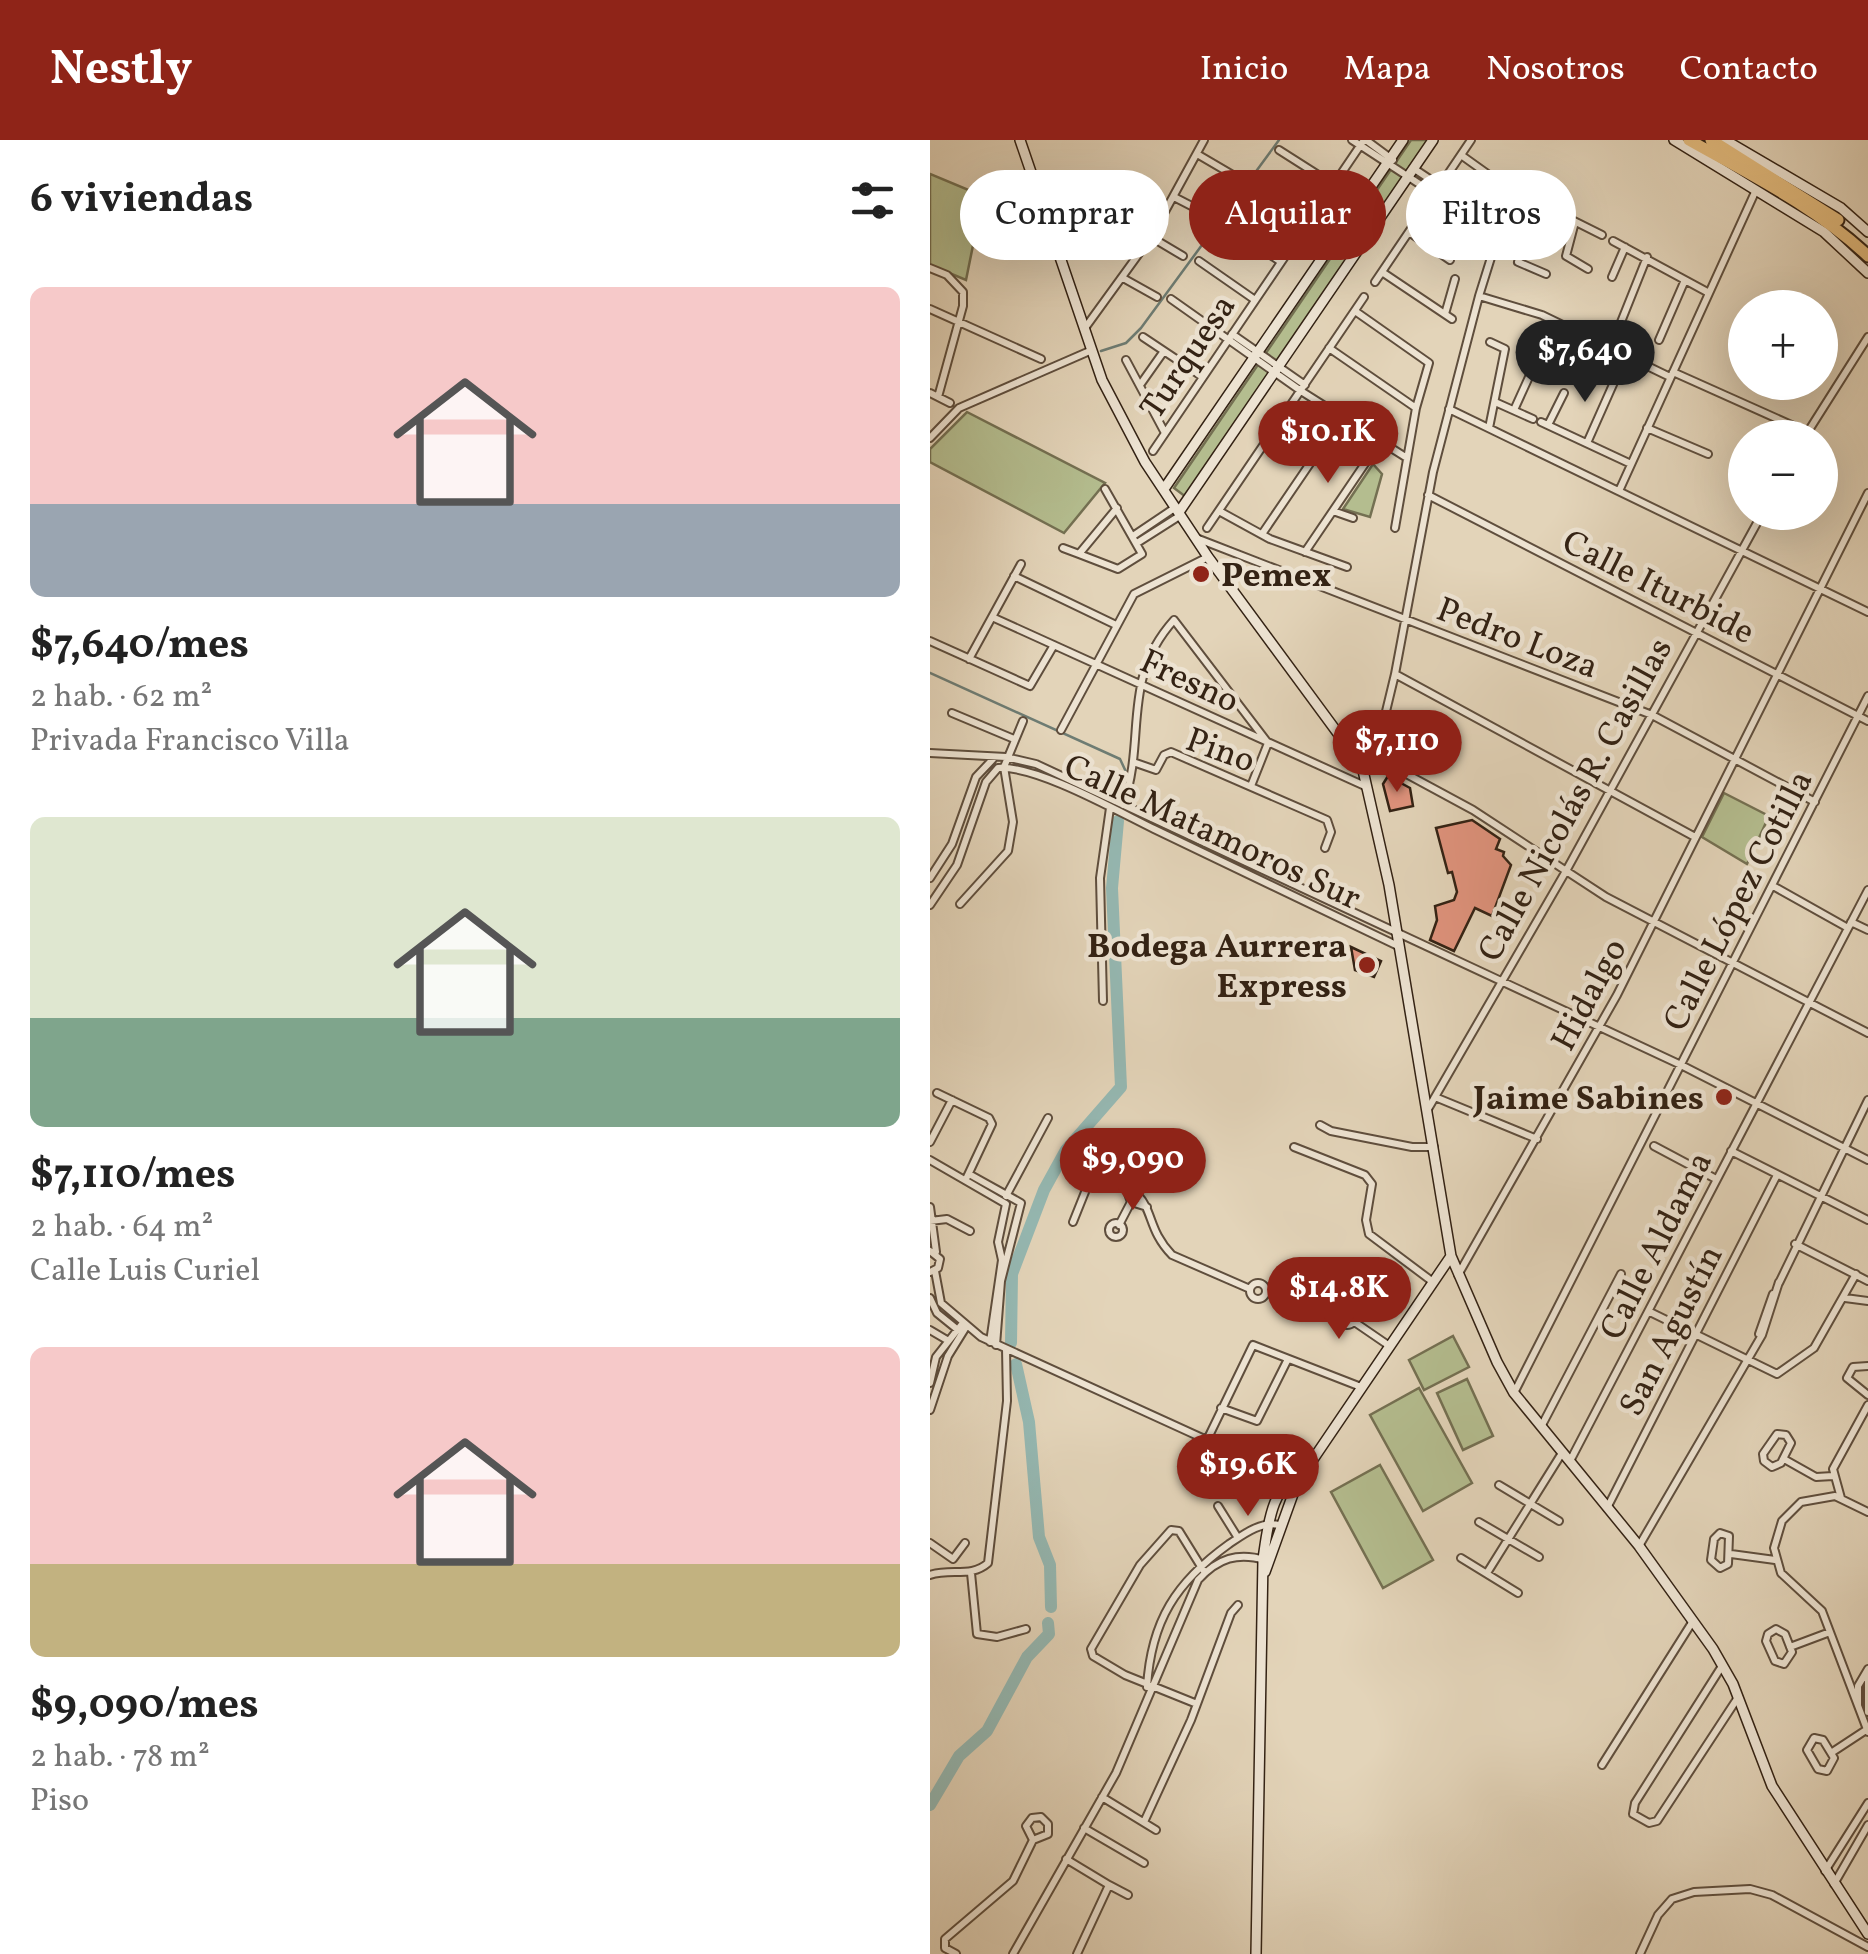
<!DOCTYPE html>
<html lang="es">
<meta charset="utf-8">
<style>
:root{--surface:#fff;--page:#f6f6f6;--text:#222;--muted:#767676;--accent:#8f2418}
body{margin:0;font-family:Vollkorn,serif;background:var(--page);color:var(--text);height:100vh;display:flex;flex-direction:column;font-size:38px;white-space:nowrap}
*{box-sizing:border-box;margin:0}
p{font-size:32px;color:var(--muted)}
.icon{flex:none;width:55px;height:55px;fill:none;stroke:currentColor;stroke-width:2;stroke-linecap:round;stroke-linejoin:round}
.map{position:relative;flex:1;overflow:hidden}
.sheet{display:flex;flex-direction:column;background:var(--surface);width:930px}
.sheet>*{flex:none}
.top-card{position:absolute;left:30px;top:30px;width:758px;height:90px;display:flex;gap:20px}
.fabs{position:absolute;left:798px;top:150px;display:grid;gap:20px}
.fabs a{display:grid;place-items:center;width:110px;height:110px;border-radius:50%;background:var(--surface);box-shadow:0 10px 40px #0002;font-size:50px}
.price{position:absolute;translate:-50% -85px;padding:0 22px;border-radius:35px;background:var(--accent);color:#fff;font-size:32px;line-height:65px;filter:drop-shadow(0 2px 5px #0008)}
.price::after{content:'';position:absolute;left:50%;top:60px;width:30px;height:22px;margin-left:-15px;background:inherit;clip-path:polygon(0 0,100% 0,50% 100%)}
.price.current{background:#222;color:#fff}
ul{padding:0;list-style:none}
li{display:grid;align-content:center;gap:20px;height:530px;padding:0 30px}
li span{display:grid;place-items:center;height:310px;border-radius:15px;color:#555}
li>.icon{margin-inline-start:auto}
span .icon{width:180px;height:180px;fill:#fffc;stroke-width:1}
li b{font-size:42px}
h2{display:flex;justify-content:space-between;align-items:center;height:120px;padding:0 30px;font-size:42px}
.pill{padding:0 35px;border-radius:45px;background:var(--surface);box-shadow:0 10px 40px #0002;font-size:35px;line-height:90px}
.pill.current{background:var(--accent);color:#fff}
header{display:flex;align-items:center;gap:60px;box-sizing:border-box;height:140px;padding:0 50px;background:var(--accent);color:#fff}
header strong{font-size:48px}
nav{display:flex;gap:55px;margin-inline-start:auto;font-size:35px}
main{display:flex;flex:1;min-height:0}
.map>svg:first-child{display:block}
</style>
<header>
<strong>Nestly</strong>
<nav><a>Inicio</a><a>Mapa</a><a>Nosotros</a><a>Contacto</a></nav>
</header>
<main>
<section class="sheet">
<h2>6 viviendas<svg class="icon" aria-label="filters" viewBox="0 0 24 24"><path d="M4 7h16M4 17h16"/><circle cx="9" cy="7" r="2"/><circle cx="15" cy="17" r="2"/></svg></h2>
<ul>
<li><span style="background:linear-gradient(#f6c9c9 70%,#9aa5b1 0)"><svg class="icon" aria-label="home" viewBox="0 0 24 24"><path d="M3 11l9-7 9 7M6 9v11h12V9"/></svg></span><div><b>$7,640/mes</b><p>2 hab. · 62 m²</p><p>Privada Francisco Villa</p></div></li>
<li><span style="background:linear-gradient(#dfe7d0 65%,#7fa58c 0)"><svg class="icon" aria-label="home" viewBox="0 0 24 24"><path d="M3 11l9-7 9 7M6 9v11h12V9"/></svg></span><div><b>$7,110/mes</b><p>2 hab. · 64 m²</p><p>Calle Luis Curiel</p></div></li>
<li><span style="background:linear-gradient(#f6c9c9 70%,#c2b280 0)"><svg class="icon" aria-label="home" viewBox="0 0 24 24"><path d="M3 11l9-7 9 7M6 9v11h12V9"/></svg></span><div><b>$9,090/mes</b><p>2 hab. · 78 m²</p><p>Piso</p></div></li>
</ul>
</section>
<div class="map">
<svg width="938" height="1814" viewBox="0 0 938 1814">
<rect width="100%" height="100%" fill="#e3d4b9"/>
<filter id="stains"><feTurbulence type="fractalNoise" baseFrequency=".002" numOctaves="4"/><feColorMatrix values="0 0 0 0 .2 0 0 0 0 .09 0 0 0 0 .02 0 0 0 .5 -.17"/></filter>
<radialGradient id="worn" r=".72"><stop offset=".6" stop-color="#630" stop-opacity="0"/><stop offset="1" stop-color="#630" stop-opacity=".3"/></radialGradient>
<!-- green -->
<path fill="#b4bd8f" stroke="#747052" stroke-width="2.5" d="M 481,0 L 500,0 L 256,357 L 244,348 Z
M 0,34 L 53,56 L 36,140 L 0,125 Z
M 37,272 L 175,343 L 134,393 L 0,322 L 0,309 Z
M 443,324 L 452,334 L 440,377 L 413,369 Z
M 794,653 L 839,676 L 817,724 L 772,697 Z
M 523,1196 L 539,1227 L 494,1250 L 479,1220 Z
M 537,1239 L 563,1296 L 533,1310 L 507,1253 Z
M 489,1248 L 542,1343 L 493,1371 L 440,1275 Z
M 450,1325 L 503,1420 L 453,1448 L 401,1352 Z"/>
<g fill="none" stroke-linecap="round" stroke-linejoin="round">
<!-- stream -->
<path stroke="#6e7c73" stroke-width="2.5" d="M 171,211 L 196,203 L 211,188 L 349,0
M 0,533 L 190,619 L 197,634 L 190,655
M 187,677 L 188,681"/>
<!-- river -->
<path stroke="#95b8b2" stroke-width="12" d="M 81,1203 L 82,1134 L 114,1050 L 136,1010 L 191,947 L 182,748 L 188,681
M 86,1224 L 99,1282 L 109,1397 L 120,1425 L 121,1467
M 0,1665 L 29,1616 L 57,1591 L 97,1517 L 119,1494 L 118,1483"/>
</g>
<!-- building -->
<path fill="#e0937d" stroke="#332214" stroke-width="2.5" d="M 458,636 L 480,648 L 483,666 L 460,671 L 453,644 Z
M 542,680 L 570,699 L 566,709 L 574,712 L 573,716 L 581,725 L 562,776 L 545,768 L 524,811 L 500,800 L 507,780 L 505,766 L 524,760 L 527,752 L 522,732 L 518,733 L 506,688 Z
M 421,807 L 451,821 L 444,837 L 425,830 Z"/>
<g fill="none" stroke-linecap="round" stroke-linejoin="round">
<!-- street casing -->
<g stroke="#5f4e3d" stroke-width="10">
<path id="street" d="M 422,0 L 540,77
M 436,0 L 463,20
M 349,10 L 404,45
M 267,14 L 308,38
M 531,15 L 559,35
M 483,28 L 510,46
M 580,49 L 672,95
M 328,50 L 377,83
M 244,57 L 281,76
M 607,64 L 588,122 L 616,134
M 645,82 L 636,116 L 658,129
M 297,85 L 351,122
M 479,92 L 520,120
M 221,97 L 253,116
M 683,101 L 779,153
M 269,121 L 325,160
M 0,128 L 17,135 L 33,152 L 33,166 L 8,257
M 452,132 L 522,179
M 682,137 L 695,107
M 193,138 L 227,157
M 445,142 L 541,0
M 549,156 L 612,175 L 740,237
M 241,159 L 371,251 L 477,318
M 0,169 L 111,219
M 425,171 L 499,223 L 486,268 L 465,388
M 515,174 L 525,139
M 691,182 L 717,117
M 155,188 L 221,97 L 274,0
M 302,194 L 375,245
M 213,197 L 273,237
M 729,200 L 755,140
M 399,208 L 486,268
M 196,220 L 235,293
M 743,232 L 877,292
M 210,245 L 234,211
M 0,253 L 20,263
M 565,262 L 603,279
M 519,269 L 938,472
M 584,270 L 599,237
M 611,282 L 701,324
M 618,285 L 634,253
M 559,288 L 575,209 L 560,202
M 717,288 L 778,314
M 0,298 L 29,268 L 162,210
M 874,298 L 938,197
M 657,303 L 685,240
M 223,311 L 434,0
M 689,351 L 826,50
M 498,355 L 938,581
M 289,371 L 340,399 L 417,427
M 403,371 L 423,378
M 277,388 L 434,157
M 332,394 L 413,275
M 203,396 L 246,367
M 266,398 L 722,575 L 885,662
M 207,403 L 251,375
M 133,408 L 149,414 L 187,368
M 375,412 L 451,300
M 149,414 L 188,429 L 212,414 L 175,349
M 84,436 L 186,485
M 62,477 L 437,647
M 0,501 L 100,546 L 124,505
M 39,519 L 91,424
M 465,534 L 765,697
M 22,573 L 84,599
M 131,590 L 204,454 L 278,417
M 0,613 L 76,617 L 106,624 L 751,925 L 938,1020
M 445,617 L 543,670 L 676,757 L 938,893
M 203,622 L 226,630 L 234,615 L 241,612 L 397,680 L 401,692 L 395,708
M 432,626 L 445,617 L 465,534 L 503,332 L 549,156 L 584,44
M 193,665 C 217,599 190,540 244,480 L 338,603 L 321,646
M 0,738 L 22,704 L 46,637 L 63,619
M 843,746 L 918,788
M 30,764 L 78,711 L 83,682 L 74,627 L 93,581
M 0,765 L 27,725 L 56,642 L 68,628 C 106,625 187,671 224,689 C 306,728 387,767 468,806
M 921,782 L 938,790
M 173,861 L 170,738 L 180,668
M 7,953 L 59,978 L 62,984 L 37,1037
M 505,957 L 607,999
M 498,969 L 636,731 L 833,372
M 390,985 L 401,991 L 482,1007 L 504,1007
M 0,1002 L 22,960
M 724,1006 L 786,1039
M 364,1007 L 435,1035 L 442,1044 L 436,1080 L 439,1094 L 503,1142
M 801,1011 L 938,1080
M 0,1020 L 76,1064 L 68,1102 L 72,1120 L 60,1202
M 39,1034 L 91,1063 L 71,1141 L 66,1205
M 196,1048 L 201,1062 L 217,1067
M 76,1056 L 118,978
M 0,1067 L 6,1112
M 0,1081 L 17,1079 L 40,1091
M 143,1082 L 159,1042 L 171,1036 C 233,1054 208,1080 242,1115 L 320,1149
M179 1090a7 7 0 1 1 14 0a7 7 0 1 1-14 0Z
M 189,1085 L 201,1062
M 865,1104 L 938,1141
M 0,1111 L 10,1119 L 8,1128 L 0,1132
M 5,1131 L 11,1163 L 51,1197 L 362,1339
M 528,1135 L 687,855 L 938,353
M 849,1143 L 938,960
M320 1151a8 8 0 1 1 16 0a8 8 0 1 1-16 0Z
M 336,1153 L 360,1156 L 409,1174
M 0,1158 L 7,1173 L 28,1190
M 915,1158 L 938,1161
M409 1177a8 8 0 1 1 16 0a8 8 0 1 1-16 0Z
M 720,1172 L 847,1234 L 884,1208 L 926,1134
M 423,1181 L 458,1205
M 0,1190 L 17,1200
M 829,1194 L 843,1154
M 938,1226 L 923,1227 L 917,1238 L 938,1255
M 0,1243 L 6,1217 L 32,1184
M 584,1253 L 938,556
M 291,1268 L 327,1281 L 358,1219
M 0,1270 L 18,1216 L 36,1187
M 612,1285 L 691,1134
M 847,1294 L 856,1295 L 861,1303 L 851,1323 L 842,1327 L 834,1321 L 833,1314 Z
M 277,1300 L 323,1205 L 431,1247
M 854,1319 L 886,1337 L 903,1336
M 640,1321 L 938,750
M 569,1345 L 629,1381
M 911,1358 L 903,1329 L 938,1265
M 288,1366 L 308,1398
M 677,1368 L 847,1035
M 938,1372 L 905,1356 L 871,1362 L 852,1381 L 844,1408 L 851,1433 L 892,1471 L 938,1592
M 549,1382 L 609,1417
M 790,1393 L 799,1396 L 798,1424 L 790,1428 L 781,1420 L 784,1399 Z
M 0,1403 L 23,1419 L 35,1403
M 709,1406 L 832,1195 L 849,1142
M 801,1414 L 845,1420
M 531,1418 L 588,1453
M 41,1433 L 47,1494 L 67,1497 L 96,1489
M 557,1433 L 632,1313
M 0,1435 C 21,1428 41,1438 58,1423 L 77,1261 L 76,1209
M 846,1489 L 855,1494 L 862,1512 L 854,1524 L 845,1521 L 836,1501 L 838,1494 Z
M 860,1507 L 900,1492
M 792,1526 L 705,1663 L 703,1674 L 719,1683 L 727,1681 L 807,1559
M 938,1530 L 938,1572
M 217,1547 C 221,1481 246,1442 299,1404 C 314,1394 331,1381 349,1385
M 267,1564 L 195,1535 L 163,1516 L 161,1509 L 210,1425 L 241,1390 L 249,1391 L 275,1433
M 928,1565 L 928,1546 L 938,1529
M 884,1598 L 893,1600 L 904,1618 L 897,1631 L 888,1629 L 877,1610 Z
M 901,1613 L 936,1590
M 672,1625 L 763,1481
M 172,1657 L 226,1690
M 214,1682 L 261,1580 L 301,1473 L 308,1465
M 154,1688 L 214,1723
M 136,1719 L 179,1745 L 147,1814
M 895,1731 L 938,1663
M 904,1744 L 938,1685
M 179,1745 L 198,1755
M 26,1814 L 15,1808 L 15,1799 L 83,1741 L 103,1700 L 118,1694 L 118,1684 L 111,1677 L 102,1678 L 96,1686 L 103,1700
M 83,1814 L 186,1633 L 268,1440 C 288,1418 308,1412 335,1420
M 710,1814 L 728,1775 L 742,1759 L 764,1752 L 820,1749 L 842,1755 L 938,1807"/>
</g>
<!-- secondary casing -->
<g stroke="#332214" stroke-width="12">
<path id="secondary" d="M 90,0 L 172,240 L 215,322 L 278,417 L 432,626 L 459,745 L 521,1116 L 567,1222 L 584,1253 L 709,1406 L 783,1509 L 803,1544 L 842,1646 L 938,1794
M 744,0 L 894,92 L 938,133
M 795,0 L 911,68 L 938,92
M 234,349 L 473,0
M 249,372 L 503,0
M 335,1432 L 367,1343 L 521,1116
M 326,1814 L 333,1419 C 338,1385 341,1344 376,1329"/>
</g>
<!-- highway casing -->
<g stroke="#332214" stroke-width="15">
<path id="highway" d="M 759,0 C 821,35 886,67 938,116
M 781,0 L 908,80"/>
</g>
<!-- street -->
<use href="#street" stroke="#ede3d2" stroke-width="6"/>
<!-- secondary -->
<use href="#secondary" stroke="#ede3d2" stroke-width="9"/>
<!-- highway -->
<use href="#highway" stroke="#e2ba7c" stroke-width="11"/>
</g>
<!-- markers -->
<g fill="#8f2418" stroke="#ede3d2" stroke-width="4">
<circle cx="271" cy="434" r="10"/>
<circle cx="437" cy="825" r="10"/>
<circle cx="794" cy="957" r="10"/>
</g>
<g text-anchor="middle" stroke-width="9" stroke-linejoin="round" paint-order="stroke">
<!-- street labels -->
<g font-size="35" fill="#332214" stroke="#ede3d2">
<text transform="translate(257 216) rotate(-56)" y="12">Turquesa</text>
<text transform="translate(729 446) rotate(27)" y="12">Calle Iturbide</text>
<text transform="translate(588 497) rotate(21)" y="12">Pedro Loza</text>
<text transform="translate(260 540) rotate(25)" y="12">Fresno</text>
<text transform="translate(291 609) rotate(20)" y="12">Pino</text>
<text transform="translate(644 659) rotate(-61)" y="12">Calle Nicolás R. Casillas</text>
<text transform="translate(283 691) rotate(25)" y="12">Calle Matamoros Sur</text>
<text transform="translate(807 760) rotate(-63)" y="12">Calle López Cotilla</text>
<text transform="translate(658 854) rotate(-62)" y="12">Hidalgo</text>
<text transform="translate(725 1105) rotate(-63)" y="12">Calle Aldama</text>
<text transform="translate(740 1190) rotate(-63)" y="12">San Agustín</text>
</g>
<!-- poi labels -->
<g font-size="35" font-weight="bold" fill="#332214" stroke="#ede3d2" text-anchor="end">
<text x="291" y="446" text-anchor="start">Pemex</text>
<text x="417" y="817">Bodega Aurrera<tspan x="417" dy="40">Express</tspan></text>
<text x="774" y="969">Jaime Sabines</text>
</g>
</g>
<rect width="100%" height="100%" filter="url(#stains)"/>
<rect width="100%" height="100%" fill="url(#worn)"/>
</svg>
<div class="fabs">
<a>+</a>
<a>−</a>
</div>
<b class="price current" style="left:655px;top:265px">$7,640</b>
<b class="price" style="left:398px;top:346px">$10.1K</b>
<b class="price" style="left:467px;top:655px">$7,110</b>
<b class="price" style="left:203px;top:1073px">$9,090</b>
<b class="price" style="left:409px;top:1202px">$14.8K</b>
<b class="price" style="left:318px;top:1379px">$19.6K</b>
<div class="top-card">
<a class="pill">Comprar</a>
<a class="pill current">Alquilar</a>
<a class="pill">Filtros</a>
</div>
</div>
</main>
